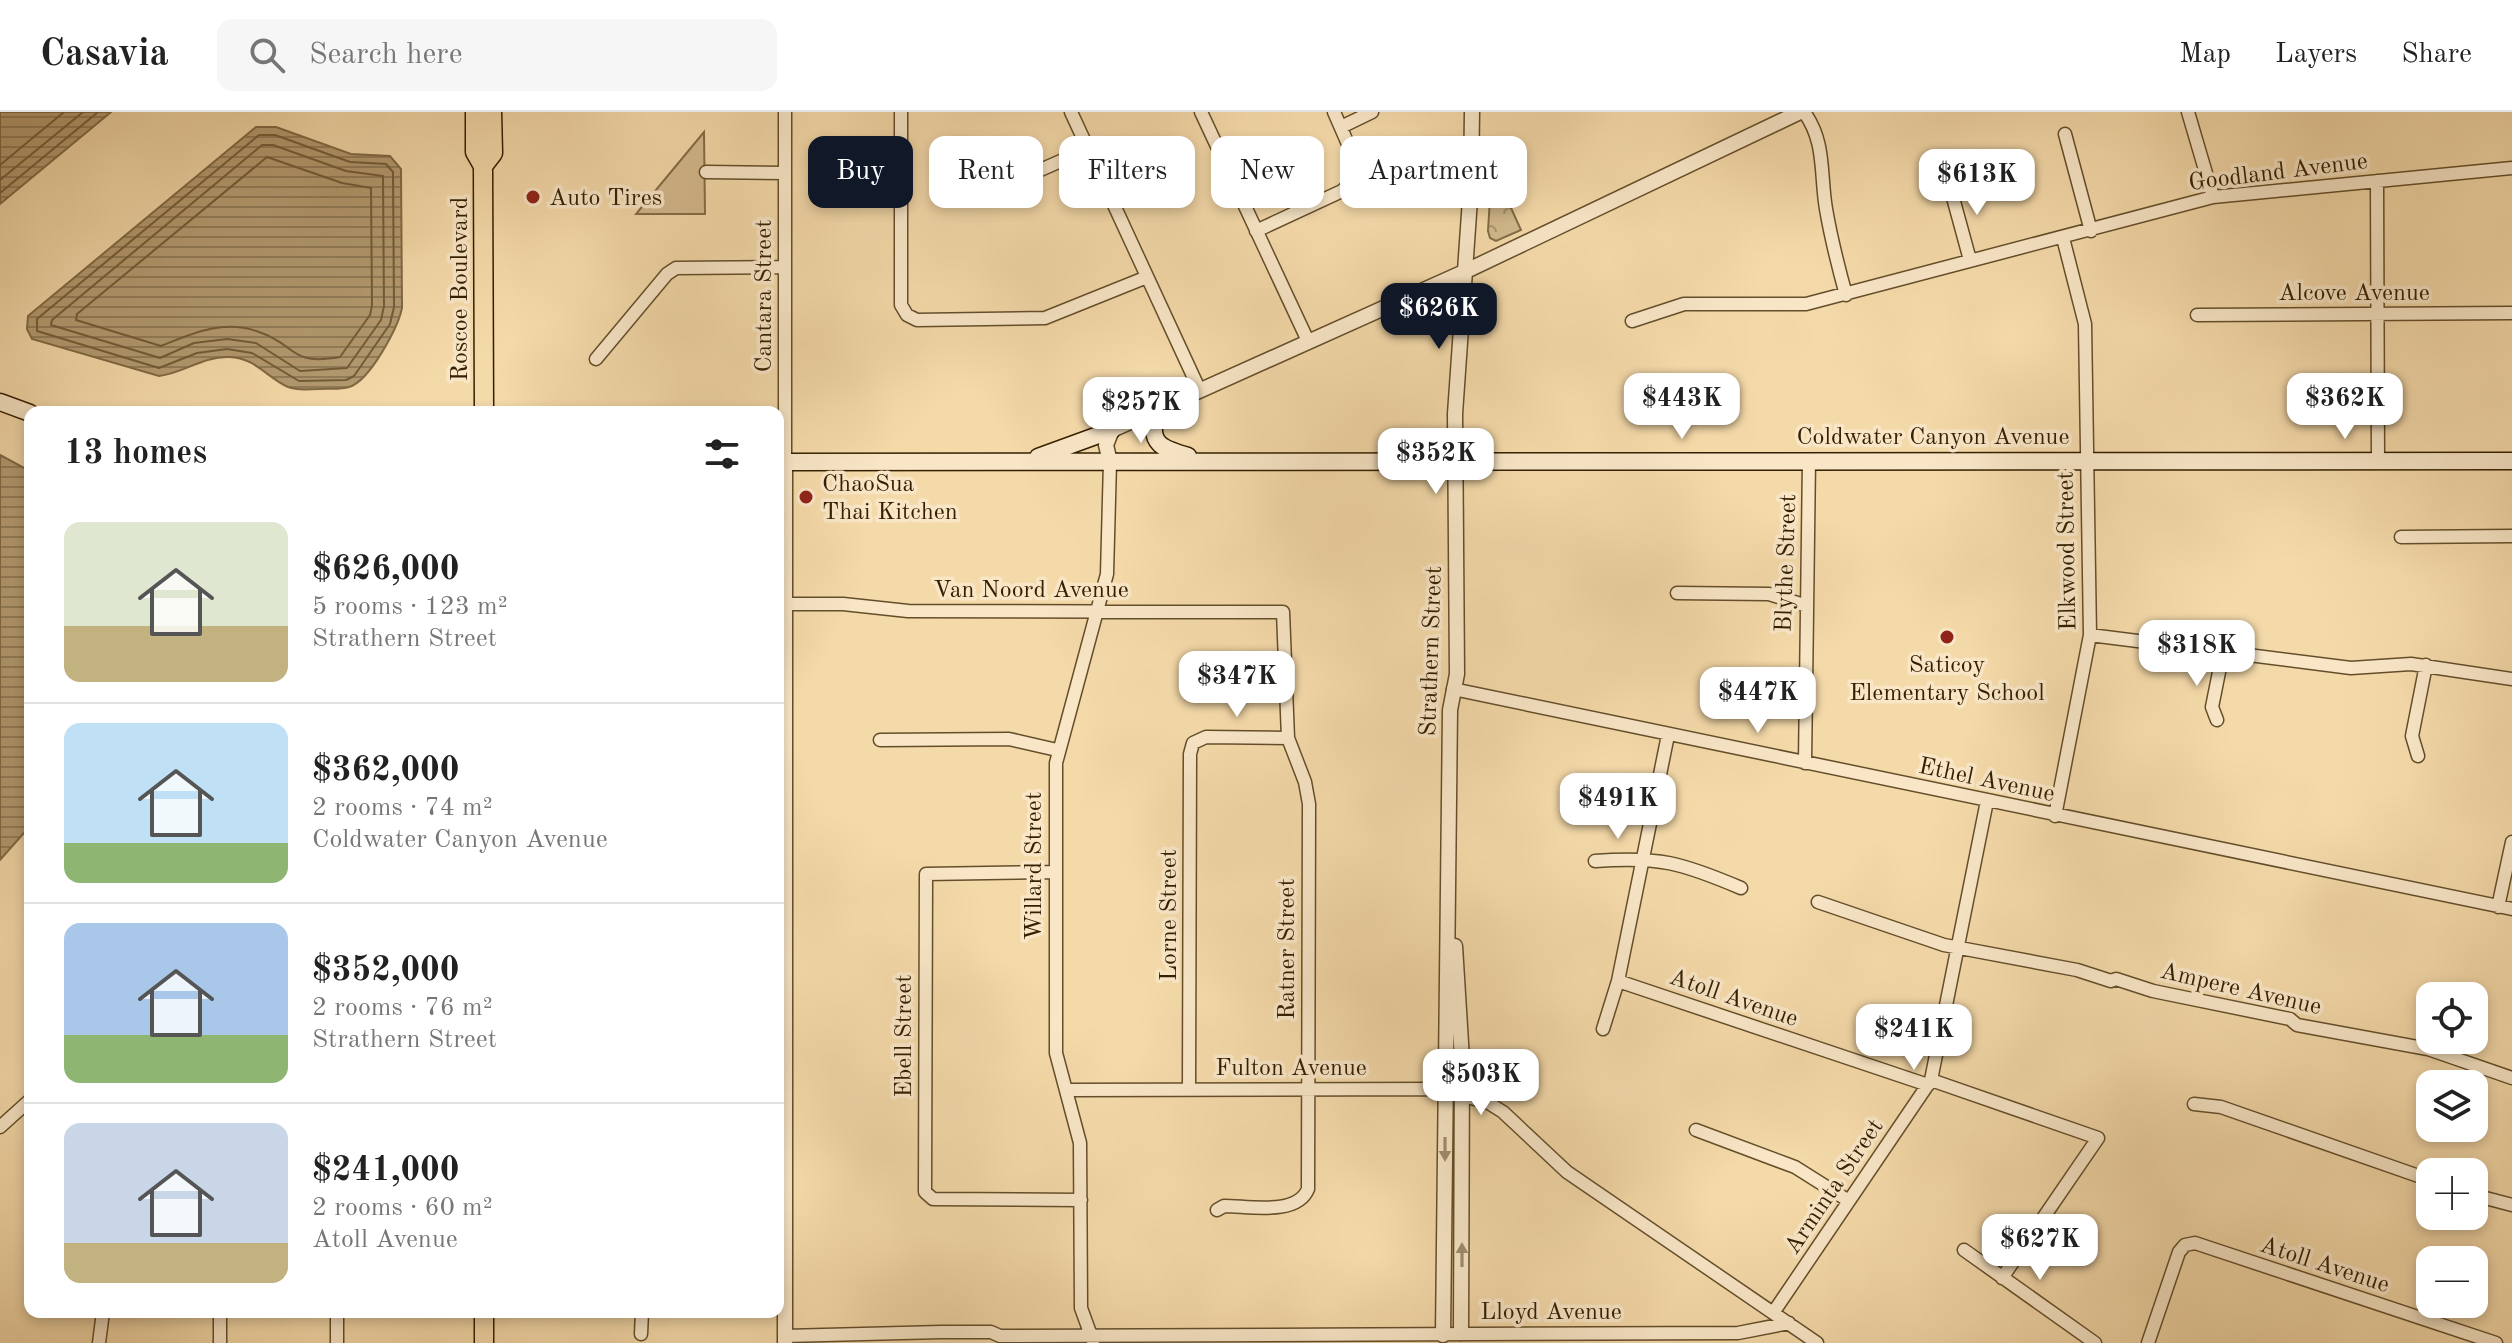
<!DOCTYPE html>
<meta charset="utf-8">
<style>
:root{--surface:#fff;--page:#f6f6f6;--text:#222;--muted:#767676;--line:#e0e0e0;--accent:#111827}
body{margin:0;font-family:"Old Standard TT",serif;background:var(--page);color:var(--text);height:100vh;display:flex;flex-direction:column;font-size:30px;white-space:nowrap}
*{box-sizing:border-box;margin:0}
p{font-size:26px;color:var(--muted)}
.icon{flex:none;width:44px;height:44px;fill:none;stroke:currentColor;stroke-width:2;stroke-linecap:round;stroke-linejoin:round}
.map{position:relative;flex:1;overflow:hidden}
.side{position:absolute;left:24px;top:294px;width:760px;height:912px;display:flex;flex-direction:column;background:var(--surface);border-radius:16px;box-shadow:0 4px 12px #0003}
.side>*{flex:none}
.top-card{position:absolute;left:808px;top:24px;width:760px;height:72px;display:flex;gap:16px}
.fabs{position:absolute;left:2416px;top:870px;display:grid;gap:16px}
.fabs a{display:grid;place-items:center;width:72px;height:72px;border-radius:16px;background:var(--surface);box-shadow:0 4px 12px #0003;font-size:40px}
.price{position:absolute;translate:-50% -68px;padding:0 18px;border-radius:16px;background:#fff;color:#222;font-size:26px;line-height:52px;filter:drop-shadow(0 2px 4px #0008)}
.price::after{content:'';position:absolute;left:50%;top:48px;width:24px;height:18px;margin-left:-12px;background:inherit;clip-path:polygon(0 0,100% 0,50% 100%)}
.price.on{background:var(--accent);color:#fff}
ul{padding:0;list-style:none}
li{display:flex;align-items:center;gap:24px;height:200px;padding:0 40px}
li+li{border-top:2px solid var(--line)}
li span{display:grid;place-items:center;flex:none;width:224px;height:160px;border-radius:16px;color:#555}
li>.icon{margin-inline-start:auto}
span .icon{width:96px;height:96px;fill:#fffc;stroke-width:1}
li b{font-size:34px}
h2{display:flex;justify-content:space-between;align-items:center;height:96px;padding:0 40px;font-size:34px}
.chip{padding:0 28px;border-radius:16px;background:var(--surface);box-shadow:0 4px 12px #0003;font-size:28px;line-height:72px}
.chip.on{background:var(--accent);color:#fff}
header{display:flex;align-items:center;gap:48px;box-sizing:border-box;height:112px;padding:0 40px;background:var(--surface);border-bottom:2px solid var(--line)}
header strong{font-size:38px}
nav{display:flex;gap:44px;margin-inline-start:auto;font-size:28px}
.search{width:560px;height:72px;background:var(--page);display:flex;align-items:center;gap:20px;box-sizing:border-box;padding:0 28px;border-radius:16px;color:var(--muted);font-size:30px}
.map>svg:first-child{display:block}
</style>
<header>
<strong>Casavia</strong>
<div class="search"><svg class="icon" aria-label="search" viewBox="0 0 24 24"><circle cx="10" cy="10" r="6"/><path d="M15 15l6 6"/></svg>Search here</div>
<nav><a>Map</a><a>Layers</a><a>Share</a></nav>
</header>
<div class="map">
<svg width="2512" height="1231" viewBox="0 0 2512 1231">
<defs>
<pattern id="forest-crowns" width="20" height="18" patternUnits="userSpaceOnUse" patternTransform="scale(2)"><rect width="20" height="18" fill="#d3b98c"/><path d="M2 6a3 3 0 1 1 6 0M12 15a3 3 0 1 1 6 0" fill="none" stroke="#ac9670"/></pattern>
<pattern id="water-rules" width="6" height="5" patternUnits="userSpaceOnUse" patternTransform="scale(2)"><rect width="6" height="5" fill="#b39a70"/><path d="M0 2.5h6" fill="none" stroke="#927d5a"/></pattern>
</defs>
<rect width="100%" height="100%" fill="#f4d9a9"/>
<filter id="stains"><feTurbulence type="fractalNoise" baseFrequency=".0025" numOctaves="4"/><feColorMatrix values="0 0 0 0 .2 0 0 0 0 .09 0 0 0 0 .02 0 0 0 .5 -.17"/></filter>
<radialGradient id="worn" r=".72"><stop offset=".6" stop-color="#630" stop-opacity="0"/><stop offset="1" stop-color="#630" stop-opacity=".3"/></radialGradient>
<!-- green -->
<path fill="#d3b98c" stroke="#846c46" stroke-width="2" d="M 704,20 L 705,102 L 636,102 Z"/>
<!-- forest -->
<path fill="url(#forest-crowns)" stroke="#846c46" stroke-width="2" d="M 1492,54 L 1521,118 L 1496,129 L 1490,126 L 1488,119 Z"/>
<!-- water -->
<path fill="url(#water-rules)" stroke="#806943" stroke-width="2" d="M 0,0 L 111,0 L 0,92 Z
M 256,15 L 276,15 L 351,42 L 390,44 L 401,57 L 402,196 C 398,215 370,269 349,275 C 340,278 328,276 319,277 C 309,277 298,279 288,275 C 266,265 256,246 229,245 C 203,244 184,261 159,264 L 32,227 L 27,217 L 28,204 Z
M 0,343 L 30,359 L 30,714 L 0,748 Z"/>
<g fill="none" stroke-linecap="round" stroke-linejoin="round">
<!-- shore -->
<path stroke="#745c38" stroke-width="2" d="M 259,23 L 275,23 L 350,50 L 386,52 L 393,60 L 394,195 L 390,212 L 354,264 L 346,268 L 299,269 L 252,241 L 227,237 L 197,241 L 159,256 L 37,219 L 37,207 Z
M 262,33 L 273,33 L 346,59 L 383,64 L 384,194 L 381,208 L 347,256 L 300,259 L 256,231 L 227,227 L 194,231 L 160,246 L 51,213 L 52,208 Z
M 267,45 L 342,71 L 371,76 L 372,193 L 370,203 L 340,245 C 288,254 298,233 259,220 C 224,207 193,221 161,234 L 76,208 L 77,202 Z
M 0,53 L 64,0
M 0,68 L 83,0
M 0,81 L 98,0"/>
<!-- minor casing -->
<g stroke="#644e2a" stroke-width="15">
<path id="minor" d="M 901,0 L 901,193 L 907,203 L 917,208 L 1045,206 L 1147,165
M 1071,0 L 1200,279
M 1201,0 L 1308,229
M 1804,0 C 1826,30 1820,62 1826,97 C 1831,126 1838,154 1846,183
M 2188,0 L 2213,85
M 1341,15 L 1372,0
M 2065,22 L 2091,119
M 706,60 L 785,61
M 1014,61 L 1038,59 L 1088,37
M 2377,69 L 2378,349
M 1949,71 L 1970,148
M 1256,119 L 1342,79 L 1356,66 L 1355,48 L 1334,0
M 2197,203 L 2512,201
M 1632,209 L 1684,192 L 1806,192 L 2213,85 L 2512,56
M 596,247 L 667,162 L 676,156 L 785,155
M 785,350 L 785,0
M 2401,425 L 2512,424
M 1677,481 L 1769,482 L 1807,494
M 778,492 L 843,492 L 908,499 L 1283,500 L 1288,626 L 1305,670 L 1309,692 L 1308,1077 C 1297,1104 1249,1094 1224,1094 L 1217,1098
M 2090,523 L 2351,556 L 2411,552 L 2512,567
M 1453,577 L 2512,797
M 2217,608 L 2212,595 L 2223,540
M 880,628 L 1009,627 L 1057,638
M 2418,644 L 2412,624 L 2426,553
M 1805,651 L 1809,348
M 2055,704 L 2090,523 L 2085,212 L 2063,126
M 1595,749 C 1659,744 1682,751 1741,776
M 1054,760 L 926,762 L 925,1080 L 933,1087 L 1081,1088
M 1818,790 L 1944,833 L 2077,858 L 2111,869 L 2116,867 L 2153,879 L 2290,907 L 2297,913 L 2428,937 L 2512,966
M 2498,795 L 2512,730
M 1618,869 L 1928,973
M 1603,917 L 1618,869 L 1668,623
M 1931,968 L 2098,1026 L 2002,1166
M 1189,976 L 1190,642 L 1193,631 L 1206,625 L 1288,626
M 1067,978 L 1434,977 L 1487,990 L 1503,1000 L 1567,1060 L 1817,1231
M 2194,992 L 2221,995 L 2430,1068
M 0,1015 L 30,988
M 1696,1018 L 1795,1055 L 1849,1089
M 2474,1083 L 2512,1093
M 1964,1138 L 2095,1231
M 220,1200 L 220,1231
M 337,1200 L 337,1231
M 1773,1201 L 1931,968 L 1987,689
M 641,1222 L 642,1200
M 785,1224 L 941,1220 L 991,1220 L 1000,1224 L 1738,1221 L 1789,1211
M 1093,1229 L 1081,1196 L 1080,1031 L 1056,941 L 1056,651 L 1107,462 L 1110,350
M 99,1231 L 103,1200
M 2148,1231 L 2179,1140 L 2185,1133 L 2195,1131 L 2496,1231"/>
</g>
<!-- tertiary casing -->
<g stroke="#644e2a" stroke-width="17">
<path id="tertiary" d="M 1110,350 L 1106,333 L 1112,318 L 1464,160 L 1800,0
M 1455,834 L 1462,947 L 1461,1221
M 1443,1223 L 1450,598 L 1457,562 L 1455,302 L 1471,73 L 1472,0
M 785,1231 L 785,350"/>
</g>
<!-- secondary casing -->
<g stroke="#341f00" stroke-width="19">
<path id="secondary" d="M 0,290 L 30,301
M 1156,304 C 1148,332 1163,337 1188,344
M 1038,345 L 1112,318
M 778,350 L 2512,349"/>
</g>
<!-- primary casing -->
<g stroke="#341f00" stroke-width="21">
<path id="primary" d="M 475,0 L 475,40 L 483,54 L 484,300
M 483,54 L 493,41 L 492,0
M 484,1200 L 484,1231"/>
</g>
<!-- minor -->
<use href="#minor" stroke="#f8e6c7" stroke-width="12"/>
<!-- tertiary -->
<use href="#tertiary" stroke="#f8e6c7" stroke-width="14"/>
<!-- secondary -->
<use href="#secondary" stroke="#f8e6c7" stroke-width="16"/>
<!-- primary -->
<use href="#primary" stroke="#f4d9a9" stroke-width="18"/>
</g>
<!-- one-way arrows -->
<defs><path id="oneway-solid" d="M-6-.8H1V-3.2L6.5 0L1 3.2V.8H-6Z" transform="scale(2)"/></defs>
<g fill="#a08c6d">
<use href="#oneway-solid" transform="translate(1445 1037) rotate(90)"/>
<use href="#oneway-solid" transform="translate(1462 1143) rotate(-90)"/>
</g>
<!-- markers -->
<g fill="#8f2418" stroke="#f8e6c7" stroke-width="3">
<circle cx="533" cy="85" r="8"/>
<circle cx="806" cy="385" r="8"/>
<circle cx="1947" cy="525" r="8"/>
</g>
<g text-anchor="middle" stroke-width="7" stroke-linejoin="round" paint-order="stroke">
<!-- street labels -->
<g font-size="24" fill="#341f00" stroke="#f8e6c7">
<text transform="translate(2278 59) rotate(-7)" y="8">Goodland Avenue</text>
<text transform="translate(459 177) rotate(-90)" y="8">Roscoe Boulevard</text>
<text x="2354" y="188">Alcove Avenue</text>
<text transform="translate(763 184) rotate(-90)" y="8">Cantara Street</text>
<text x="1933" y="332">Coldwater Canyon Avenue</text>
<text transform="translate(2066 439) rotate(-91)" y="8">Elkwood Street</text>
<text transform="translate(1785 451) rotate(-88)" y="8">Blythe Street</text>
<text x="1031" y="485">Van Noord Avenue</text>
<text transform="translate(1430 539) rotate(-88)" y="8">Strathern Street</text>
<text transform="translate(1987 667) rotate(12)" y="8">Ethel Avenue</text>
<text transform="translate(1033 754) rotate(-90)" y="8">Willard Street</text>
<text transform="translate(1168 803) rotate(-90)" y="8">Lorne Street</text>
<text transform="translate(1286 837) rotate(-90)" y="8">Ratner Street</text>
<text transform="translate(2241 876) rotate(13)" y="8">Ampere Avenue</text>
<text transform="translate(1734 885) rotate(19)" y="8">Atoll Avenue</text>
<text transform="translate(903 924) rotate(-90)" y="8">Ebell Street</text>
<text x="1291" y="963">Fulton Avenue</text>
<text transform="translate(1833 1074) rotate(-56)" y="8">Arminta Street</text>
<text transform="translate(2325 1152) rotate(18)" y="8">Atoll Avenue</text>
<text x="1551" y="1207">Lloyd Avenue</text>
</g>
<!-- poi labels -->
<g font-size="24" fill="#341f00" stroke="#f8e6c7" text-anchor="start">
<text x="549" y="93">Auto Tires</text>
<text x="822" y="379">ChaoSua<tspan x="822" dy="28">Thai Kitchen</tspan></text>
<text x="1947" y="560" text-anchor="middle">Saticoy<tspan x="1947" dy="28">Elementary School</tspan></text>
</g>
</g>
<rect width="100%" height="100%" filter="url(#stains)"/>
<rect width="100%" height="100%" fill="url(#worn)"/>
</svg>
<div class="fabs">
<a><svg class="icon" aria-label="locate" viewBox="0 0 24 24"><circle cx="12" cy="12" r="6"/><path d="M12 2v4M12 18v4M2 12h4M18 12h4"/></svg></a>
<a><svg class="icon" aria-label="layers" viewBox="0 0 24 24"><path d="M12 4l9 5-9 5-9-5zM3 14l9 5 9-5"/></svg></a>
<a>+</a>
<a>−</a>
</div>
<b class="price" style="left:1977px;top:105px">$613K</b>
<b class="price on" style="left:1439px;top:239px">$626K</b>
<b class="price" style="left:1682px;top:329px">$443K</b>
<b class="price" style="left:2345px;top:329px">$362K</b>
<b class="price" style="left:1141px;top:333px">$257K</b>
<b class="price" style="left:1436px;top:384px">$352K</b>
<b class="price" style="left:2197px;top:576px">$318K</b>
<b class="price" style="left:1237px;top:607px">$347K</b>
<b class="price" style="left:1758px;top:623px">$447K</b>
<b class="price" style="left:1618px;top:729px">$491K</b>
<b class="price" style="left:1914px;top:960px">$241K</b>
<b class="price" style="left:1481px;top:1005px">$503K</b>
<b class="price" style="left:2040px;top:1170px">$627K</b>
<div class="top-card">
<a class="chip on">Buy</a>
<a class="chip">Rent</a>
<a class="chip">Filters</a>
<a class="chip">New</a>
<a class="chip">Apartment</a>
</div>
<section class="side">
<h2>13 homes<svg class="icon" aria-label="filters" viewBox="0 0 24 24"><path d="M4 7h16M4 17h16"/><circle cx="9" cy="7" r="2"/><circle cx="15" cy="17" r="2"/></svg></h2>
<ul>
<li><span style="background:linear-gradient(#dfe7d0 65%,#c2b280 0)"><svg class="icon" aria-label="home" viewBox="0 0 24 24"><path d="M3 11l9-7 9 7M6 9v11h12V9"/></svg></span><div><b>$626,000</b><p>5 rooms · 123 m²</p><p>Strathern Street</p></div></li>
<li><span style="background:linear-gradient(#bfe0f5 75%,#8fb573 0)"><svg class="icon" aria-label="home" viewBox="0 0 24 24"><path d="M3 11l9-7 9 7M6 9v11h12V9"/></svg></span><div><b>$362,000</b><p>2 rooms · 74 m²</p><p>Coldwater Canyon Avenue</p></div></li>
<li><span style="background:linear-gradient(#a9c7e8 70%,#8fb573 0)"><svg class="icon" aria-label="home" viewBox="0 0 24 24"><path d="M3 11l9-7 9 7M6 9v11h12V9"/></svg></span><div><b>$352,000</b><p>2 rooms · 76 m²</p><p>Strathern Street</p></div></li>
<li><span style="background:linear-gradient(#c9d6e8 75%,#c2b280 0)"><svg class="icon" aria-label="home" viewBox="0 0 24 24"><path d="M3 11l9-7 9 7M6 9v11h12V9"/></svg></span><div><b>$241,000</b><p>2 rooms · 60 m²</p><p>Atoll Avenue</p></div></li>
</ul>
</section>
</div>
